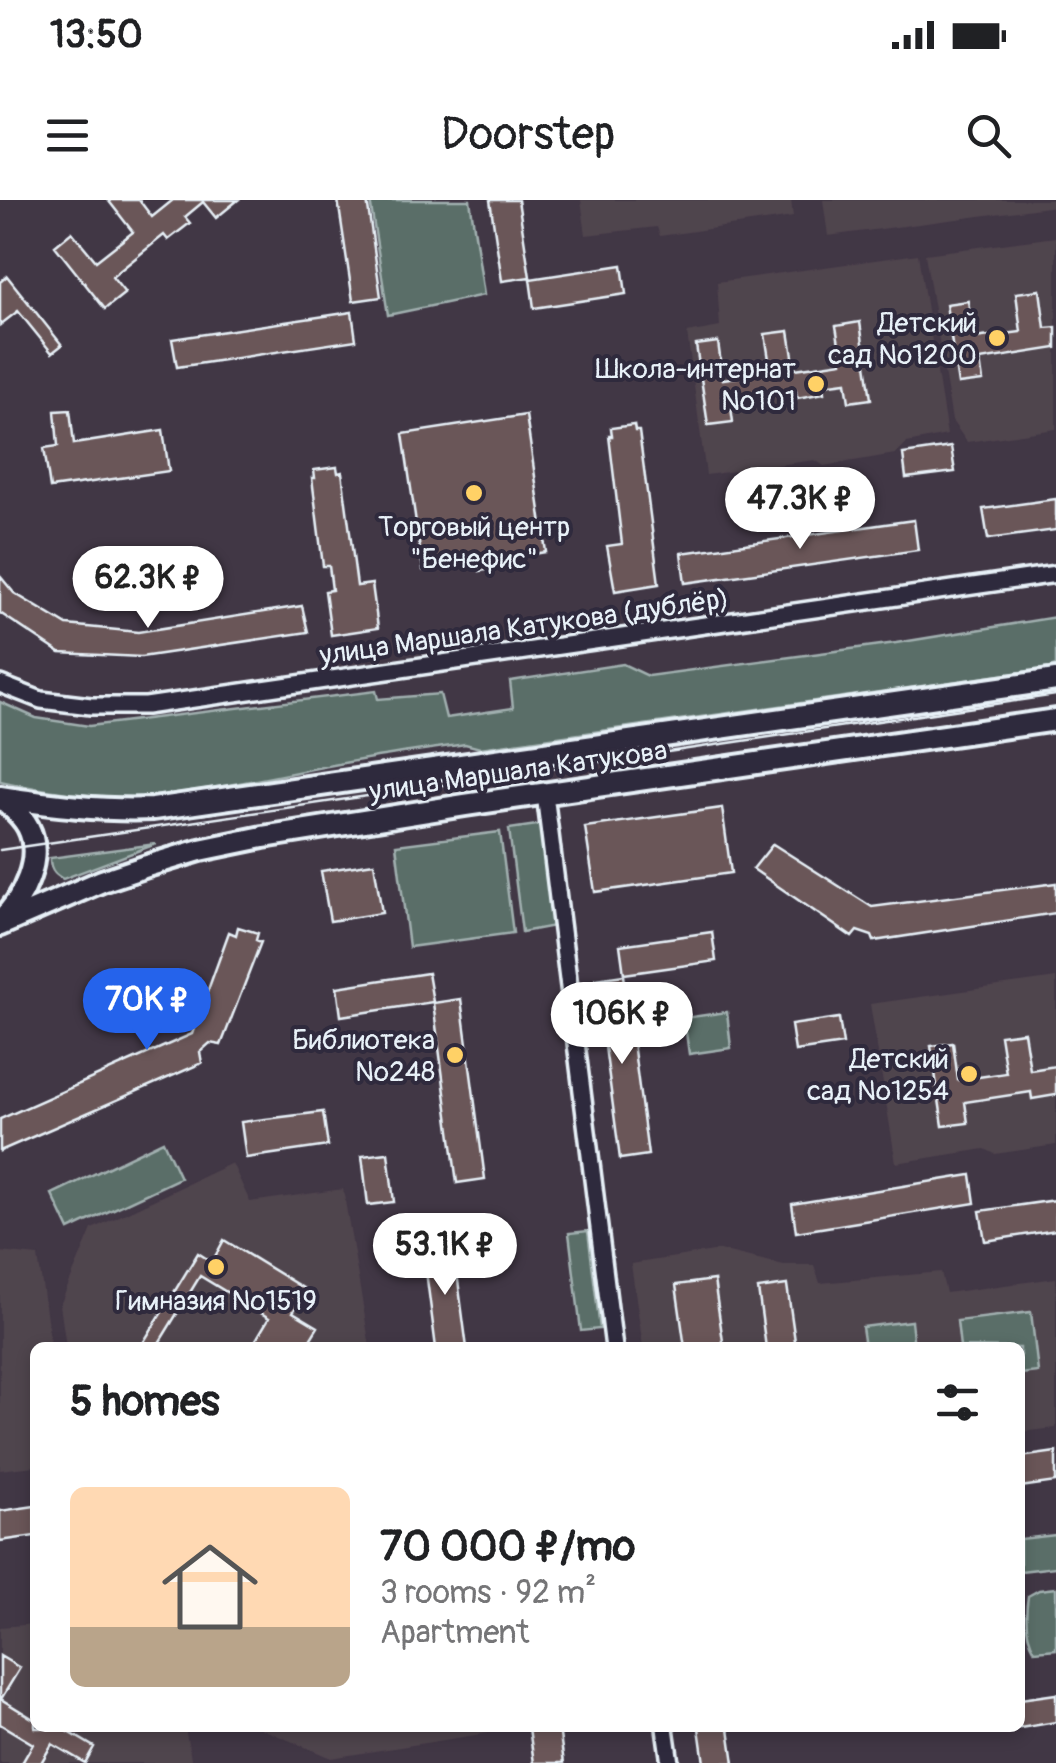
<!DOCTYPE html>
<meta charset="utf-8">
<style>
:root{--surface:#fff;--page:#f2f2f2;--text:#202124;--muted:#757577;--line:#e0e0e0;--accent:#2563eb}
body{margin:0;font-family:Pangolin,sans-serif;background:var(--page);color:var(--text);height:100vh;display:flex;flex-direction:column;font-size:38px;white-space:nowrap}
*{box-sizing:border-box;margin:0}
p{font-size:32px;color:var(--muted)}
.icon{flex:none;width:55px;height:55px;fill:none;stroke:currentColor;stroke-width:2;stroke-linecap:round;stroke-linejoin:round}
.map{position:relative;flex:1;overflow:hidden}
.sheet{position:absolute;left:30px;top:1142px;width:995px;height:390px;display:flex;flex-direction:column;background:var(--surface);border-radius:15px;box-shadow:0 5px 15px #0003}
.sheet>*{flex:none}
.price{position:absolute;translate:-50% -85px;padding:0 22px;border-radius:35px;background:#fff;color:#222;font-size:32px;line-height:65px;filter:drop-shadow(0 2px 5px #0008)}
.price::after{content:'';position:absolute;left:50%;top:60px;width:30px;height:22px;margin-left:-15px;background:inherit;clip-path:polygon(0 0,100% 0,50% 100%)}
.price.active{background:var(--accent);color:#fff}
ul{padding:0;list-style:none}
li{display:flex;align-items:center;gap:30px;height:250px;padding:0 40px}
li+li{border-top:2px solid var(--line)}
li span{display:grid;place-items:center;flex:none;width:280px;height:200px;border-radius:15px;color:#555}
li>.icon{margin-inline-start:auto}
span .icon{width:120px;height:120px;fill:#fffc;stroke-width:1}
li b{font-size:42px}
h2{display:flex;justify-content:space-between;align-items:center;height:120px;padding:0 40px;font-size:42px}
.status{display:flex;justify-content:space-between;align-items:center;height:70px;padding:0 50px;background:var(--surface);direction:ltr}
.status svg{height:28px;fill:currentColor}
header{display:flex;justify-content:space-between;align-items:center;height:130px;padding:0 40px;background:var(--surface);font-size:45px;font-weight:600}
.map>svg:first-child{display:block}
</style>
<div class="status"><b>13:50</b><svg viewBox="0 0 49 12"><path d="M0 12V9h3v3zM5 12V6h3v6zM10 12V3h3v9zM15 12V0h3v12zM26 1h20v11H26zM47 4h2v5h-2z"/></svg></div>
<header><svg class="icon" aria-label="menu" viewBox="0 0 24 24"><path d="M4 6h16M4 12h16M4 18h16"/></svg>Doorstep<svg class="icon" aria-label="search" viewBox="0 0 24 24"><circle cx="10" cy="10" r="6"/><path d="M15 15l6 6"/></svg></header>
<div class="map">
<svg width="1056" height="1563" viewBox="0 0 1056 1563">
<rect width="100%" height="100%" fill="#413745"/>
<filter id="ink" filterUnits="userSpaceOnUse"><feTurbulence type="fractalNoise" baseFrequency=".01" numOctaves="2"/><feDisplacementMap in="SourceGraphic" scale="20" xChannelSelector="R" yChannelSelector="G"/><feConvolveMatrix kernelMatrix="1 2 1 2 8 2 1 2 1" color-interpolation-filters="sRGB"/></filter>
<g filter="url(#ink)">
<!-- built -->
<path fill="#50444e" d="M 581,0 L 791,0 L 793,17 L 660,36 L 657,27 L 586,35 Z
M 823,0 L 1056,0 L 1056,6 L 828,36 Z
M 1056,37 L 1056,229 L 967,242 L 952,221 L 925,54 Z
M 918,54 L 947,235 L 907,243 L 895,254 L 824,266 L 815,260 L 706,275 L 687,133 L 720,127 L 717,82 Z
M 1056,778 L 1056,945 L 995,954 L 985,949 L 896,963 L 870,804 Z
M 232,963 L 250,1002 L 343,989 L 370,1147 L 66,1147 L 60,1105 L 92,1029 Z
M 720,1050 L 784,1065 L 814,1065 L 820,1083 L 941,1072 L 946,1093 L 1056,1078 L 1056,1228 L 1020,1232 L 1020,1148 L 643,1147 L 631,1064 Z
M 0,1052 L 38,1056 L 51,1147 L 35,1148 L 35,1266 L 0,1270 Z
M 35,1424 L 35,1528 L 185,1528 L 192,1563 L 0,1563 L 0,1427 Z
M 260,1528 L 507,1528 L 507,1530 L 331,1558 Z"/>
<!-- green -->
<path fill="#5a6e67" stroke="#a1b0b0" stroke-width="2.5" d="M 370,0 L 470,0 L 484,95 L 388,115 Z
M 1056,417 L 1056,466 L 1050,468 L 480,548 L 465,544 C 432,549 398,553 366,559 C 295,571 224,589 153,596 C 102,600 49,592 0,581 L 0,502 L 36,518 L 89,526 L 376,491 L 378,499 L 440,494 L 446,518 L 513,508 L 510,481 L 623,464 L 648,476 L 896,443 Z
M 544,624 L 554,726 L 522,732 L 509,629 Z
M 500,632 L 513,733 L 409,747 L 396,645 Z
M 156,644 L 63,679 C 53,674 50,668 50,658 Z
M 727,812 L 731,848 L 689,854 L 684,818 Z
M 163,941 L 180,978 L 69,1030 L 52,994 Z
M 588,1031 L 600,1129 L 581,1131 L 569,1033 Z
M 1031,1112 L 1038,1172 L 1020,1174 L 1020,1148 L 960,1147 L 957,1121 Z
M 911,1121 L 914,1147 L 865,1147 L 862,1127 Z
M 1056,1335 L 1056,1367 L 1020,1371 L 1020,1339 Z
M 1056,1388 L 1056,1449 L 1035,1451 C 1025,1435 1025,1415 1028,1396 L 1039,1390 Z"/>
<!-- building -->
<path fill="#6a5658" stroke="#e8f1f8" stroke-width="2.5" d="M 108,0 L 139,0 L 152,17 L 173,0 L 238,0 L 216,18 L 203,2 L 185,17 L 190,23 L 168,40 L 164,35 L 112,77 L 125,93 L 105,109 L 55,46 L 72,32 L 96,61 L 133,32 Z
M 338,0 L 367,0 L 381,97 L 353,101 Z
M 490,0 L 518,0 L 530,77 L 502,81 Z
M 622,65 L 626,94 L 534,108 L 530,79 Z
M 7,76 L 62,145 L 52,153 L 18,111 L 0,125 L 0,82 Z
M 1040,90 L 1045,128 L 1056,127 L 1056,148 L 980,160 L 983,181 L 958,184 L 946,104 L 968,101 L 974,138 L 1021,132 L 1016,93 Z
M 352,112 L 356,140 L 177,167 L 172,139 Z
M 860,122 L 871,199 L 849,202 L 846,182 L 823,185 L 824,193 L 797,198 L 796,191 L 730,200 L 733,222 L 708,225 L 696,145 L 718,142 L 723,179 L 771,172 L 765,134 L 789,131 L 795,169 L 842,162 L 836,126 Z
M 70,210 L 74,244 L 163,230 L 169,271 L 50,288 L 44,248 L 58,246 L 55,211 Z
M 526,215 L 546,352 L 503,359 L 504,367 L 480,371 L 479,362 L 423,370 L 403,234 Z
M 634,225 L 635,231 L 639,231 L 659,384 L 615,391 L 607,346 L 622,344 L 609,236 L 612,236 L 611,228 Z
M 951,247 L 955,272 L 906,278 L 903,254 Z
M 337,267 L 338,273 L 342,272 L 357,386 L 372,384 L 378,428 L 331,435 L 325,391 L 332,390 L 329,366 L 323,366 L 312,278 L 315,278 L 314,270 Z
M 1056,299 L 1056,330 L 988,339 L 983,309 Z
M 914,320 L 918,350 L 685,383 L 681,353 Z
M 0,376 L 14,393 L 67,425 L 138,432 L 302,406 L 308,432 L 141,457 L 60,453 L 0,413 Z
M 722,608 L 731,673 L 595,692 L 585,627 Z
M 773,644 L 872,707 L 1056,683 L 1056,713 L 874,741 L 872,736 L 857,731 L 852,737 L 753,669 Z
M 374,663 L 382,713 L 330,721 L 321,671 Z
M 238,727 L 258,733 L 256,740 L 261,742 L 221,845 L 210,843 L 200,852 L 202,863 L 0,951 L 0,919 L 192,834 L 229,732 L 236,735 Z
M 712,732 L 716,761 L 624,774 L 620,745 Z
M 428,773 L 433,802 L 341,816 L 337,787 Z
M 624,775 L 648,955 L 620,959 L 596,779 Z
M 461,799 L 485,979 L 457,983 L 433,803 Z
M 839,818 L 843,844 L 795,851 L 791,825 Z
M 1024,832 L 1030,870 L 1056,866 L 1056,895 L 1032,899 L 1031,892 L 965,902 L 968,923 L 943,926 L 931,846 L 953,843 L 958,880 L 1006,873 L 1000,835 Z
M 323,912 L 328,946 L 246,958 L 241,922 Z
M 388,953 L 394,1002 L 368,1005 L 362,956 Z
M 971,975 L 975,1003 L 796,1032 L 792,1004 Z
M 1056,1000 L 1056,1030 L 985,1041 L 980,1011 Z
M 224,1040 L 306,1090 L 293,1112 L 318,1127 L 305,1148 L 251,1148 L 269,1118 L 200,1076 L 156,1148 L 140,1148 L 198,1053 L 212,1062 Z
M 449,1044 L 450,1051 L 454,1050 L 467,1148 L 436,1148 L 424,1056 L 427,1055 L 426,1047 Z
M 714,1080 L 724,1148 L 685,1148 L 676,1085 Z
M 787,1085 L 796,1148 L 766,1148 L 758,1089 Z
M 1056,1252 L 1056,1282 L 1020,1287 L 1020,1257 Z
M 35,1306 L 35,1336 L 0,1341 L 0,1311 Z
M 0,1456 L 20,1468 L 1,1499 L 35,1520 L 35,1528 L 62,1528 L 94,1547 L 85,1563 L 52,1544 L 41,1563 L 22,1563 L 33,1544 L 0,1524 Z
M 1056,1494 L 1056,1522 L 1020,1528 L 1020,1499 Z
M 529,1528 L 559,1528 L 564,1563 L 534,1563 Z
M 699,1528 L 729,1528 L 734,1563 L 704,1563 Z"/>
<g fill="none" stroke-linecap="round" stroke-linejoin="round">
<!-- street casing -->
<g stroke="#e8f1f8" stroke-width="22">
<path id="street" d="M 0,484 L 41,500 L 91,506 L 146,506 L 1056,374
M 545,594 L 614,1148
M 665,1528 L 670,1563"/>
</g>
<!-- secondary casing -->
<g stroke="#e8f1f8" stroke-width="28">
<path id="secondary" d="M 0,597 C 52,605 101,611 153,609 L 1056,480
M 0,721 C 23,700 44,658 28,627 C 22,615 10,606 1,597
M 0,725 L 102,681 L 147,666 L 200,650 L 263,637 L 465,605 L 1056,520"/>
</g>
<!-- street -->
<use href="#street" stroke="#2f2a3d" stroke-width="15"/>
<!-- secondary -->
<use href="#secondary" stroke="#2f2a3d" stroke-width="20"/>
<!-- tram -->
<path stroke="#e8f1f8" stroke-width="2.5" d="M 0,650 L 1056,495"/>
</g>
</g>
<!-- markers -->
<g fill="#ffd166" stroke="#2f2a3d" stroke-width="4">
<circle cx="997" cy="138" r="10"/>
<circle cx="816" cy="184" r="10"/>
<circle cx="474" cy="293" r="10"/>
<circle cx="455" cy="855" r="10"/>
<circle cx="969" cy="874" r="10"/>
<circle cx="216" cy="1067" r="10"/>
</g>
<g text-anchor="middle" stroke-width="8" stroke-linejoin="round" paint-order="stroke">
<!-- poi labels -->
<g font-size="28" fill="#e8f1f8" stroke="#2f2a3d" text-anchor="end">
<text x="977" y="132">Детский<tspan x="977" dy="32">сад №1200</tspan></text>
<text x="796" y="178">Школа-интернат<tspan x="796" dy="32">№101</tspan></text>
<text x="474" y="336" text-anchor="middle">Торговый центр<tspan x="474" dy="32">"Бенефис"</tspan></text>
<text x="435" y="849">Библиотека<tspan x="435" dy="32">№248</tspan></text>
<text x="949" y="868">Детский<tspan x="949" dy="32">сад №1254</tspan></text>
<text x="216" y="1110" text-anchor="middle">Гимназия №1519</text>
</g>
<!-- street labels -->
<g font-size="28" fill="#e8f1f8" stroke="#2f2a3d">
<text transform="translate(524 426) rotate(-8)" y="10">улица Маршала Катукова (дублёр)</text>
<text transform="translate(518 570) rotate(-8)" y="10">улица Маршала Катукова</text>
</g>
</g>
</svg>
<b class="price" style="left:800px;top:352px">47.3K ₽</b>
<b class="price" style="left:148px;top:431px">62.3K ₽</b>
<b class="price active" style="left:147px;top:853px">70K ₽</b>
<b class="price" style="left:622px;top:867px">106K ₽</b>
<b class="price" style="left:445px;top:1098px">53.1K ₽</b>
<section class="sheet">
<h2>5 homes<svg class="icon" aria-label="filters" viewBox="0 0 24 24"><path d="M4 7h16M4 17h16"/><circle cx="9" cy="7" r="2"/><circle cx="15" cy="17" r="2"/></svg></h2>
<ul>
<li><span style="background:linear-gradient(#ffd9b3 70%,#b9a48a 0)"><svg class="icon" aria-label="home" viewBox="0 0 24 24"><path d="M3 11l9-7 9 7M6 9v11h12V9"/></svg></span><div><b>70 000 ₽/mo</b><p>3 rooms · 92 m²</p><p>Apartment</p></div></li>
</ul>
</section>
</div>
